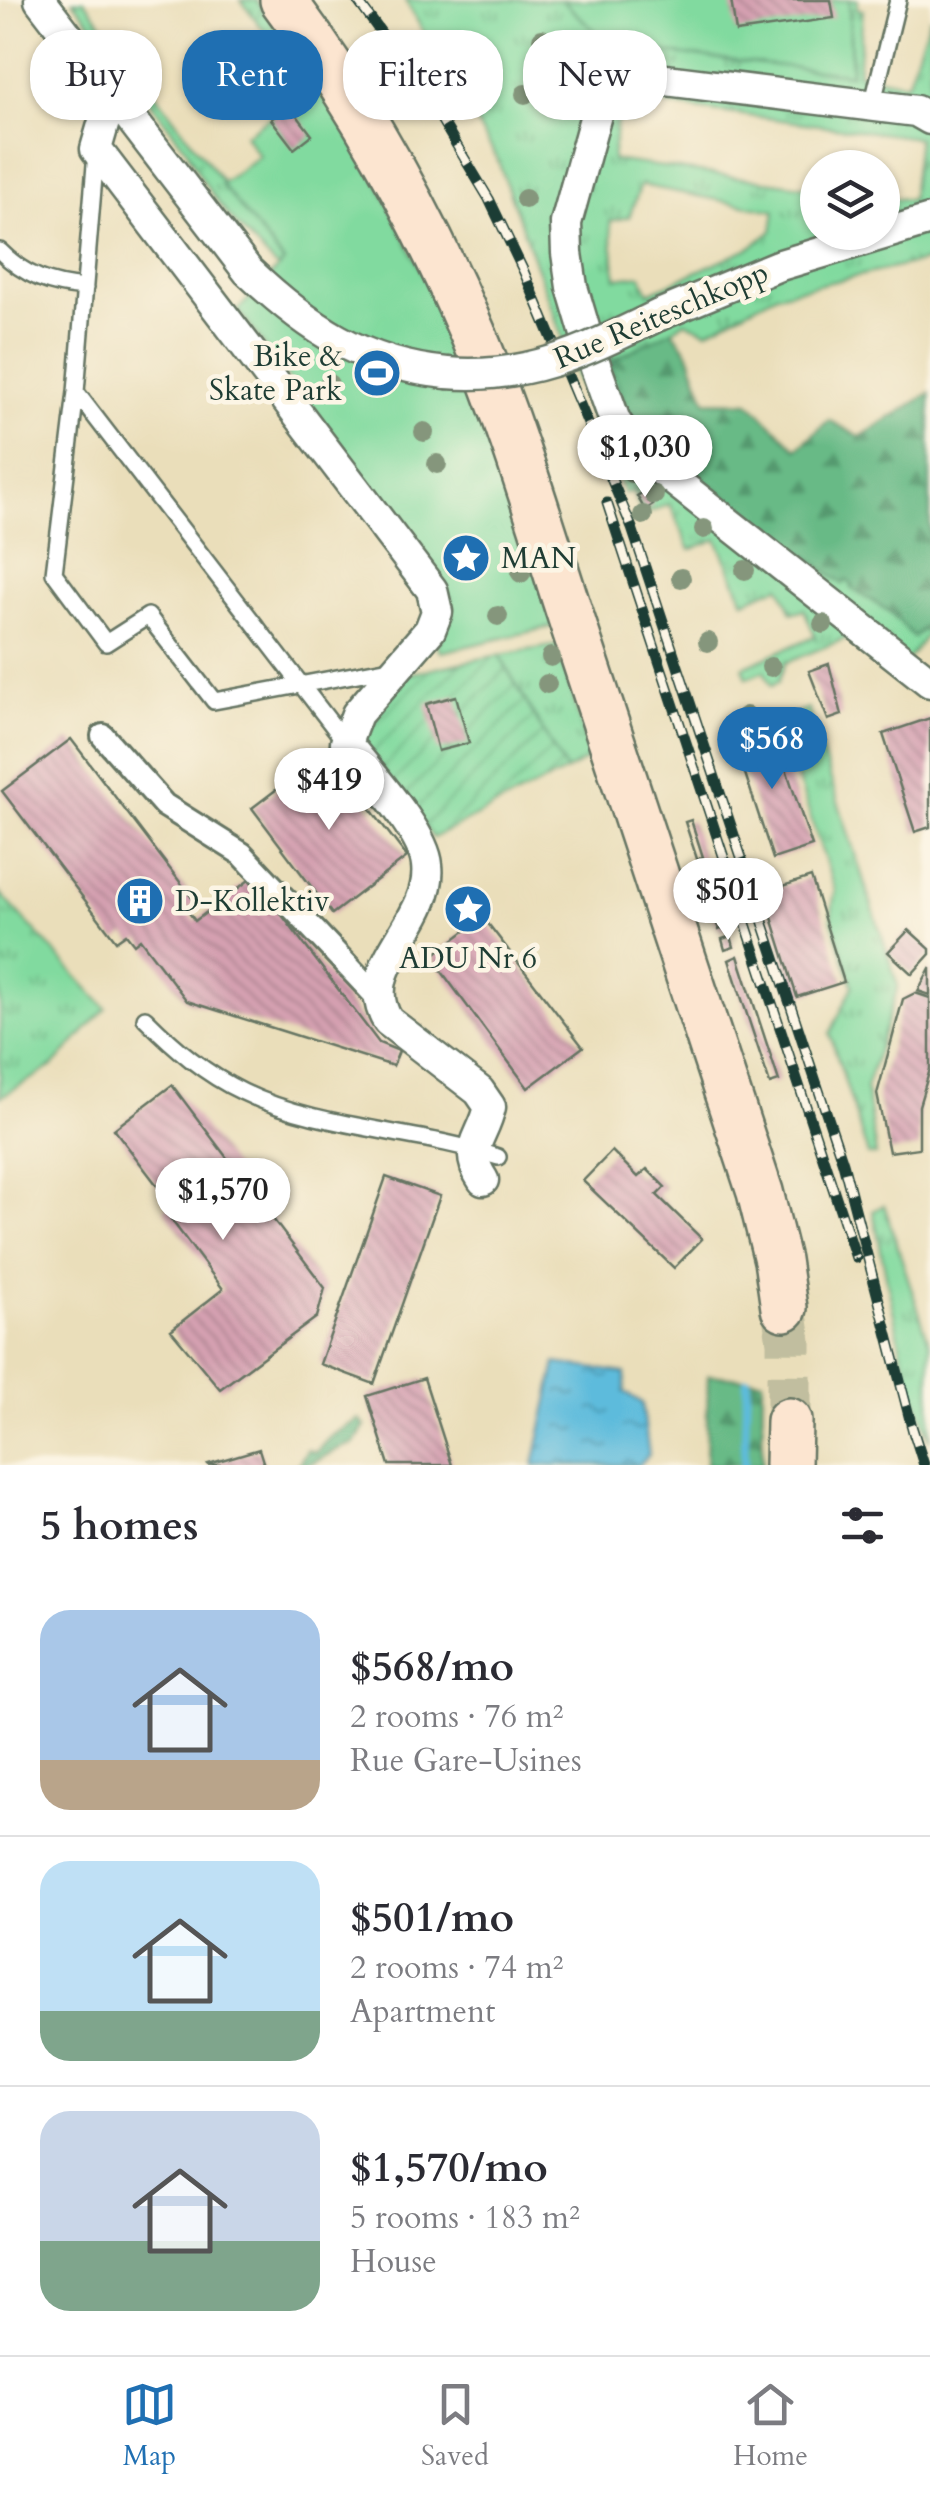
<!DOCTYPE html>
<meta charset="utf-8">
<style>
:root{--surface:#fff;--page:#f2f2f3;--text:#2b2b33;--muted:#7c7c81;--line:#e1e1e2;--accent:#1f6fb2}
body{margin:0;font-family:Cardo,serif;background:var(--page);color:var(--text);height:100vh;display:flex;flex-direction:column;font-size:38px;white-space:nowrap}
*{box-sizing:border-box;margin:0}
p{font-size:32px;color:var(--muted)}
.icon{flex:none;width:55px;height:55px;fill:none;stroke:currentColor;stroke-width:2;stroke-linecap:round;stroke-linejoin:round}
.map{position:relative;height:1465px;overflow:hidden}
.side{display:flex;flex-direction:column;background:var(--surface);flex:1}
.side>*{flex:none}
.hud{position:absolute;left:30px;top:30px;width:870px;height:90px;display:flex;gap:20px}
.tools{position:absolute;left:800px;top:150px;display:grid;gap:20px}
.tools a{display:grid;place-items:center;width:100px;height:100px;border-radius:50%;background:var(--surface);box-shadow:0 2px 8px #0004;font-size:50px}
.price{position:absolute;translate:-50% -85px;padding:0 22px;border-radius:35px;background:#fff;color:#222;font-size:32px;line-height:65px;filter:drop-shadow(0 2px 5px #0008)}
.price::after{content:'';position:absolute;left:50%;top:60px;width:30px;height:22px;margin-left:-15px;background:inherit;clip-path:polygon(0 0,100% 0,50% 100%)}
.price.active{background:var(--accent);color:#fff}
ul{padding:0;list-style:none}
li{display:flex;align-items:center;gap:30px;height:250px;padding:0 40px}
li+li{border-top:2px solid var(--line)}
li span{display:grid;place-items:center;flex:none;width:280px;height:200px;border-radius:30px;color:#555}
li>.icon{margin-inline-start:auto}
span .icon{width:120px;height:120px;fill:#fffc;stroke-width:1}
li b{font-size:42px}
h2{display:flex;justify-content:space-between;align-items:center;height:120px;padding:0 40px;font-size:42px}
.tag{padding:0 35px;border-radius:40px;background:var(--surface);box-shadow:0 2px 8px #0004;font-size:35px;line-height:90px}
.tag.active{background:var(--accent);color:#fff}
.tabs{display:flex;justify-content:space-around;align-items:center;height:140px;border-top:2px solid var(--line);background:var(--surface);font-size:28px;color:var(--muted)}
.tabs a{display:grid;justify-items:center;gap:5px}
.tabs .active{color:var(--accent)}
.map>svg:first-child{display:block}
</style>
<div class="map">
<svg width="930" height="1465" viewBox="0 0 930 1465">
<defs>
<pattern id="grass-tufts" width="24" height="20" patternUnits="userSpaceOnUse" patternTransform="scale(2.5)"><rect width="24" height="20" fill="#81da9f"/><path d="M3 7l-1-3M5 7V3M7 7l1-3M15 17l-1-3M17 17v-4M19 17l1-3" fill="none" stroke="#69b282"/></pattern>
<pattern id="forest-firs" width="22" height="20" patternUnits="userSpaceOnUse" patternTransform="scale(2.5)"><rect width="22" height="20" fill="#68ba86"/><path d="M5 1l3.5 6h-7zM16 11l3.5 6h-7z" fill="#55986e"/></pattern>
<pattern id="garden-furrows" width="10" height="10" patternUnits="userSpaceOnUse" patternTransform="scale(2.5)"><rect width="10" height="10" fill="#81da9f"/><path d="M-1 1l2-2M0 10L10 0M9 11l2-2" fill="none" stroke="#69b282"/></pattern>
<pattern id="water-ripples" width="26" height="14" patternUnits="userSpaceOnUse" patternTransform="scale(2.5)"><rect width="26" height="14" fill="#5dbbdc"/><path d="M2 4q2-2 4 0t4 0M15 11q2-2 4 0t4 0" fill="none" stroke="#4c99b3"/></pattern>
<pattern id="building-back-hatch" width="6" height="6" patternUnits="userSpaceOnUse" patternTransform="scale(2.5)"><rect width="6" height="6" fill="#d5a0b1"/><path d="M-1 5l2 2M0 0l6 6M5-1l2 2" fill="none" stroke="#ac8491"/></pattern>
</defs>
<rect width="100%" height="100%" fill="#fcf5e5"/>
<filter id="ink" filterUnits="userSpaceOnUse"><feTurbulence type="fractalNoise" baseFrequency=".01" numOctaves="2"/><feDisplacementMap in="SourceGraphic" scale="20" xChannelSelector="R" yChannelSelector="G"/><feConvolveMatrix kernelMatrix="1 2 1 2 8 2 1 2 1" color-interpolation-filters="sRGB"/></filter>
<filter id="wash" filterUnits="userSpaceOnUse"><feTurbulence type="fractalNoise" baseFrequency=".0048" numOctaves="4" result="noise"/><feDisplacementMap in="SourceGraphic" scale="40" xChannelSelector="R" yChannelSelector="G"/><feGaussianBlur stdDeviation="2.25" result="paint"/><feColorMatrix in="noise" values="0 0 0 0 0 0 0 0 0 0 0 0 0 0 0 0 0 1.4 0 .05"/><feComposite in="paint" operator="in"/></filter>
<g filter="url(#wash)">
<rect width="100%" height="100%" fill="#eadeba"/>
<!-- grass -->
<path fill="url(#grass-tufts)" stroke="#508c6a" stroke-width="2.5" fill-rule="evenodd" d="M 73,0 L 84,0 L 284,263 L 278,268 C 245,236 205,194 187,150 Z
M 241,0 L 256,0 L 317,83 L 308,89 Z
M 405,0 L 562,0 L 602,38 L 851,74 L 849,0 L 858,0 L 857,9 L 863,10 L 858,74 L 907,83 L 930,17 L 930,260 L 777,294 L 707,331 L 685,321 L 668,334 L 645,436 L 842,583 L 846,580 L 890,612 L 913,637 L 922,629 L 928,633 L 905,663 L 864,631 L 785,663 L 778,683 L 771,686 L 764,671 L 747,678 L 743,667 L 815,636 L 804,609 L 792,613 L 780,586 L 744,601 L 717,539 L 690,550 L 670,504 L 643,515 L 632,491 L 625,494 L 598,436 L 497,158 ZM 635,101 L 918,138 L 911,200 L 883,197 L 882,232 L 818,232 L 817,188 L 612,160 L 617,121 L 632,123 ZM 641,185 L 775,211 L 772,231 L 751,247 L 649,293 L 641,275 L 616,278 L 610,221 L 629,217 Z
M 559,645 L 590,758 L 566,771 L 499,655 Z
M 808,709 L 898,986 L 866,1088 L 876,1155 L 868,1155 L 830,1034 L 853,986 L 831,918 L 835,890 L 778,720 Z
M 0,893 L 106,1008 L 53,1066 L 0,1097 Z
M 884,1205 L 930,1345 L 930,1440 L 902,1354 L 873,1211 Z"/>
<!-- forest -->
<path fill="url(#forest-firs)" stroke="#447c5d" stroke-width="2.5" d="M 672,330 L 688,351 L 706,401 L 749,402 L 797,449 L 829,420 L 860,437 L 930,393 L 930,622 L 914,637 L 890,612 L 851,588 L 853,585 L 846,580 L 843,584 L 645,436 L 629,415 L 609,362 Z
M 708,1375 L 763,1380 L 762,1465 L 706,1465 Z
M 359,1419 L 365,1426 L 354,1444 C 328,1449 321,1465 298,1465 L 307,1450 L 316,1452 L 330,1437 Z"/>
<!-- park -->
<path fill="#81da9f" stroke="#508c6a" stroke-width="2.5" d="M 562,0 L 849,0 L 851,74 L 650,51 L 602,38 Z
M 317,83 L 379,184 L 467,366 L 555,626 L 441,652 L 437,646 L 452,615 L 451,598 L 238,310 L 284,262 L 221,184 L 259,156 L 245,135 Z"/>
<!-- garden -->
<path fill="url(#garden-furrows)" stroke="#508c6a" stroke-width="2.5" d="M 499,655 L 566,771 L 433,838 L 363,747 L 370,722 L 408,674 Z"/>
<!-- water -->
<path fill="url(#water-ripples)" stroke="#3e7c88" stroke-width="2.5" d="M 556,1363 L 625,1373 L 625,1392 L 642,1403 L 649,1455 L 639,1465 L 534,1465 Z"/>
<g fill="none" stroke-linecap="round" stroke-linejoin="round">
<!-- stream -->
<path stroke="#5dbbdc" stroke-width="8" d="M 744,1465 L 747,1380"/>
</g>
<g id="blocks">
<!-- building -->
<path fill="url(#building-back-hatch)" d="M 731,0 L 831,0 L 834,18 L 736,32 Z
M 289,105 L 312,135 L 294,149 L 271,119 Z
M 645,491 L 653,505 L 645,510 L 637,496 Z
M 829,664 L 842,715 L 828,720 L 809,671 Z
M 456,696 L 469,743 L 438,751 L 426,704 Z
M 930,718 L 930,827 L 915,832 L 883,734 Z
M 766,722 L 771,738 L 775,736 L 812,846 L 773,859 L 737,749 L 742,747 L 737,732 Z
M 71,739 L 196,903 L 187,910 L 195,921 L 253,877 L 379,1043 L 399,1051 L 393,1066 L 187,1001 L 140,939 L 134,944 L 126,934 L 116,941 L 2,791 Z
M 318,758 L 337,765 L 407,857 L 332,914 L 252,808 Z
M 691,820 L 703,857 L 697,859 L 685,822 Z
M 811,877 L 844,982 L 797,997 L 764,892 Z
M 714,886 L 727,927 L 719,930 L 705,889 Z
M 483,917 L 583,1047 L 528,1088 L 431,957 Z
M 909,930 L 930,949 L 930,954 L 912,974 L 888,952 Z
M 731,936 L 734,947 L 725,950 L 722,939 Z
M 738,956 L 779,1081 L 770,1084 L 729,960 Z
M 930,968 L 930,995 L 918,991 Z
M 915,993 L 930,998 L 930,1069 L 919,1106 L 919,1148 L 889,1152 L 877,1094 L 903,999 Z
M 172,1085 L 325,1288 L 317,1317 L 220,1389 L 171,1330 L 223,1289 L 164,1210 L 172,1205 L 114,1129 Z
M 612,1151 L 638,1177 L 647,1169 L 665,1187 L 657,1195 L 702,1239 L 674,1268 L 583,1181 Z
M 386,1177 L 440,1196 L 374,1384 L 320,1364 Z
M 424,1378 L 452,1465 L 389,1465 L 367,1396 Z
M 259,1449 L 264,1465 L 209,1465 L 208,1464 Z"/>
</g>
</g>
<g filter="url(#ink)">
<use href="#blocks" fill-opacity="0" stroke="#667563" stroke-width="2.5"/>
<g fill="none" stroke-linecap="round" stroke-linejoin="round">
<!-- secondary-tunnel -->
<path stroke="#c1be9f" stroke-width="45" stroke-dasharray="45 22" stroke-linecap="butt" d="M 784,1308 L 789,1342 L 789,1421"/>
<!-- service casing -->
<g stroke="#667563" stroke-width="20">
<path id="service" d="M 872,106 L 898,0
M 96,153 L 76,392 L 54,573 L 106,643 L 148,616 L 214,701 L 390,668
M 0,251 C 25,276 50,285 85,288
M 76,392 L 346,743
M 145,1018 C 175,1048 205,1074 243,1092 C 319,1129 417,1130 498,1157"/>
</g>
<!-- pedestrian casing -->
<g stroke="#667563" stroke-width="28">
<path id="pedestrian" d="M 103,736 L 164,805 L 242,854 L 378,998"/>
</g>
<!-- minor casing -->
<g stroke="#667563" stroke-width="35">
<path id="minor" d="M 40,0 L 248,271 C 307,327 363,365 447,373
M 120,106 L 105,118 L 96,149 L 432,590 L 437,612 L 430,630 L 357,714 L 346,743 C 368,772 424,831 427,865 C 434,922 354,967 388,1021 L 479,1091 L 490,1107 C 483,1139 462,1148 483,1180
M 930,119 L 916,111 L 650,78 C 624,80 610,88 597,111 L 566,223 L 567,253 L 572,287 L 596,368 L 615,421 L 633,448 L 930,682
M 659,315 L 777,266 L 930,220"/>
</g>
<!-- secondary casing -->
<g stroke="#667563" stroke-width="50">
<path id="secondary" d="M 283,0 C 359,102 423,217 473,334 C 514,431 543,533 576,633 C 637,820 699,1006 760,1192 L 777,1260 L 784,1308
M 788,1465 L 789,1421"/>
</g>
<!-- service -->
<use href="#service" stroke="#fff" stroke-width="15"/>
<!-- pedestrian -->
<use href="#pedestrian" stroke="#fff" stroke-width="22"/>
<!-- minor -->
<use href="#minor" stroke="#fff" stroke-width="30"/>
<!-- secondary -->
<use href="#secondary" stroke="#fce5d0" stroke-width="45"/>
<!-- rail casing -->
<g stroke="#1f3d34" stroke-width="11">
<path id="rail" d="M 357,0 L 424,91 L 489,199 L 524,272 L 632,528 L 843,1163 L 914,1435
M 607,503 L 856,1258
M 911,1424 L 924,1465"/>
</g>
<!-- rail -->
<use href="#rail" stroke="#fcf5e5" stroke-width="8" stroke-dasharray="22" stroke-linecap="butt"/>
<!-- minor-bridge casing -->
<g stroke="#667563" stroke-width="35" stroke-linecap="butt">
<path id="minor-bridge" d="M 447,373 C 529,380 587,350 659,315"/>
</g>
<!-- minor-bridge -->
<use href="#minor-bridge" stroke="#fff" stroke-width="30"/>
</g>
<!-- trees -->
<g fill="#85967c">
<circle cx="542" cy="39" r="10"/>
<circle cx="525" cy="94" r="10"/>
<circle cx="525" cy="199" r="10"/>
<circle cx="329" cy="384" r="10"/>
<circle cx="424" cy="432" r="10"/>
<circle cx="437" cy="464" r="10"/>
<circle cx="631" cy="473" r="10"/>
<circle cx="654" cy="495" r="10"/>
<circle cx="643" cy="515" r="10"/>
<circle cx="704" cy="529" r="10"/>
<circle cx="745" cy="570" r="10"/>
<circle cx="521" cy="573" r="10"/>
<circle cx="681" cy="578" r="10"/>
<circle cx="498" cy="616" r="10"/>
<circle cx="823" cy="624" r="10"/>
<circle cx="708" cy="642" r="10"/>
<circle cx="551" cy="657" r="10"/>
<circle cx="771" cy="667" r="10"/>
<circle cx="547" cy="684" r="10"/>
<circle cx="746" cy="716" r="10"/>
</g>
</g>
<!-- icons -->
<defs>
<g id="stadium-disc" transform="scale(2.5)"><circle r="9.5" fill="#1f6fb2" stroke="#fcf5e5"/><path d="M0-5a6.5 5 0 1 0 0 10a6.5 5 0 1 0 0-10ZM-3.5-1.8h7v3.6h-7Z" fill="#fff"/></g>
<g id="sight-disc" transform="scale(2.5)"><circle r="9.5" fill="#1f6fb2" stroke="#fcf5e5"/><path d="M0-6L1.8-2.2L6-1.7L2.9 1.2L3.7 5.4L0 3.3L-3.7 5.4L-2.9 1.2L-6-1.7L-1.8-2.2Z" fill="#fff"/></g>
<g id="building-disc" transform="scale(2.5)"><circle r="9.5" fill="#1f6fb2" stroke="#fcf5e5"/><path d="M-4-6H4V6H1V3H-1V6H-4ZM-2.5-4.3h1.7v1.8h-1.7ZM.8-4.3h1.7v1.8H.8ZM-2.5-1h1.7V.8h-1.7ZM.8-1h1.7V.8H.8Z" fill="#fff"/></g>
</defs>
<g fill-rule="evenodd">
<use href="#stadium-disc" x="377" y="373"/>
<use href="#sight-disc" x="466" y="558"/>
<use href="#building-disc" x="140" y="901"/>
<use href="#sight-disc" x="468" y="909"/>
</g>
<g text-anchor="middle" stroke-width="9" stroke-linejoin="round" paint-order="stroke">
<!-- street labels -->
<g font-size="30" fill="#1f3d34" stroke="#fcf5e5">
<text transform="translate(661 315) rotate(-23)" y="10">Rue Reiteschkopp</text>
</g>
<!-- poi labels -->
<g font-size="30" fill="#1f3d34" stroke="#fcf5e5" text-anchor="start">
<text x="342" y="366" text-anchor="end">Bike &amp;<tspan x="342" dy="34">Skate Park</tspan></text>
<text x="501" y="568">MAN</text>
<text x="175" y="911">D-Kollektiv</text>
<text x="468" y="968" text-anchor="middle">ADU Nr 6</text>
</g>
</g>
</svg>
<div class="tools">
<a><svg class="icon" aria-label="layers" viewBox="0 0 24 24"><path d="M12 4l9 5-9 5-9-5zM3 14l9 5 9-5"/></svg></a>
</div>
<b class="price" style="left:645px;top:500px">$1,030</b>
<b class="price active" style="left:772px;top:792px">$568</b>
<b class="price" style="left:329px;top:833px">$419</b>
<b class="price" style="left:728px;top:943px">$501</b>
<b class="price" style="left:223px;top:1243px">$1,570</b>
<div class="hud">
<a class="tag">Buy</a>
<a class="tag active">Rent</a>
<a class="tag">Filters</a>
<a class="tag">New</a>
</div>
</div>
<section class="side">
<h2>5 homes<svg class="icon" aria-label="filters" viewBox="0 0 24 24"><path d="M4 7h16M4 17h16"/><circle cx="9" cy="7" r="2"/><circle cx="15" cy="17" r="2"/></svg></h2>
<ul>
<li><span style="background:linear-gradient(#a9c7e8 75%,#b9a48a 0)"><svg class="icon" aria-label="home" viewBox="0 0 24 24"><path d="M3 11l9-7 9 7M6 9v11h12V9"/></svg></span><div><b>$568/mo</b><p>2 rooms · 76 m²</p><p>Rue Gare-Usines</p></div></li>
<li><span style="background:linear-gradient(#bfe0f5 75%,#7fa58c 0)"><svg class="icon" aria-label="home" viewBox="0 0 24 24"><path d="M3 11l9-7 9 7M6 9v11h12V9"/></svg></span><div><b>$501/mo</b><p>2 rooms · 74 m²</p><p>Apartment</p></div></li>
<li><span style="background:linear-gradient(#c9d6e8 65%,#7fa58c 0)"><svg class="icon" aria-label="home" viewBox="0 0 24 24"><path d="M3 11l9-7 9 7M6 9v11h12V9"/></svg></span><div><b>$1,570/mo</b><p>5 rooms · 183 m²</p><p>House</p></div></li>
</ul>
</section>
<nav class="tabs">
<a class="active"><svg class="icon" aria-label="map" viewBox="0 0 24 24"><path d="M3 6l6-2 6 2 6-2v14l-6 2-6-2-6 2zM9 4v14M15 6v14"/></svg>Map</a>
<a><svg class="icon" aria-label="saved" viewBox="0 0 24 24"><path d="M7 4h10v16l-5-4-5 4z"/></svg>Saved</a>
<a><svg class="icon" aria-label="home" viewBox="0 0 24 24"><path d="M3 11l9-7 9 7M6 9v11h12V9"/></svg>Home</a>
</nav>
